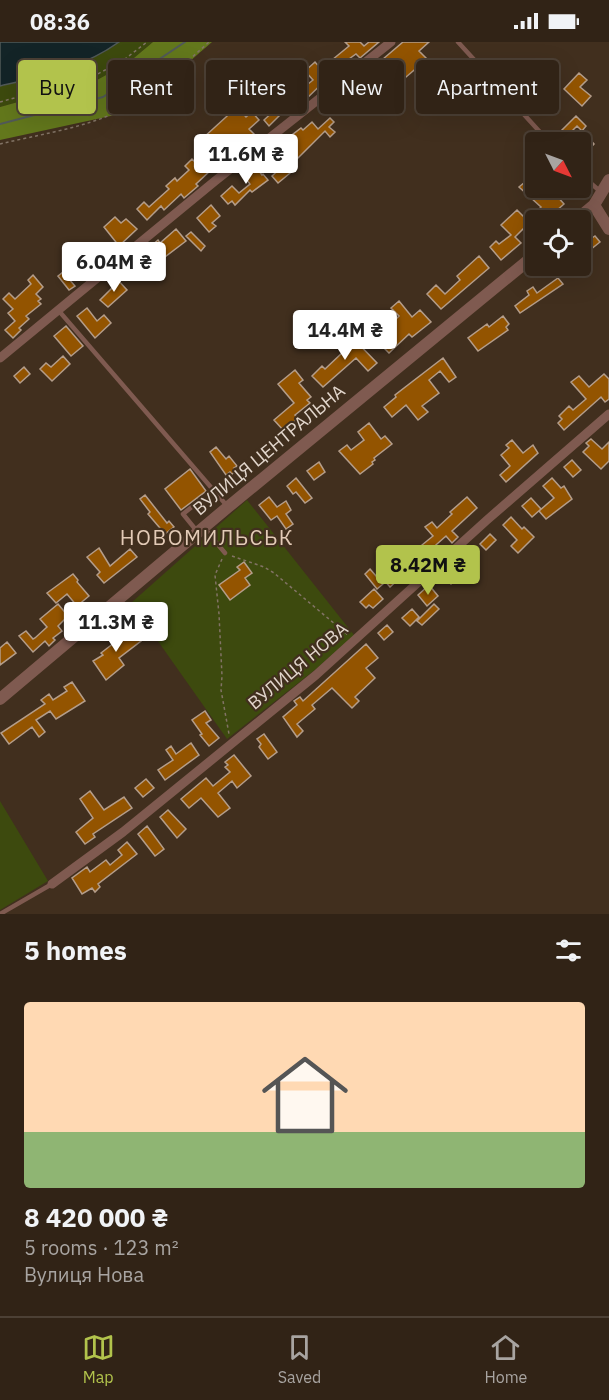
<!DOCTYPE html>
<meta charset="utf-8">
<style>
:root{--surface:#312316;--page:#392b1f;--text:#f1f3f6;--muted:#a8a4a1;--line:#4c4035;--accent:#b2c34c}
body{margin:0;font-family:"IBM Plex Sans",sans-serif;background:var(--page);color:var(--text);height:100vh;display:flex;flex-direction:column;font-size:22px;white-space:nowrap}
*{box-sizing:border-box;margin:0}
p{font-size:20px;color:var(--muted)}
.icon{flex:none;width:33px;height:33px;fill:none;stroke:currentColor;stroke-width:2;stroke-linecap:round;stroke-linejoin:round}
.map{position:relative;height:872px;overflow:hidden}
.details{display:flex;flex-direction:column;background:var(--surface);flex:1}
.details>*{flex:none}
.banner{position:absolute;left:18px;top:18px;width:573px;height:54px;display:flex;gap:12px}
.needle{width:39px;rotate:132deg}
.buttons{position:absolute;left:525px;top:90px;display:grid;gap:12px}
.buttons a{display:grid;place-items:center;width:66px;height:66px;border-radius:6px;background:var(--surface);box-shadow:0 6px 24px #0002,0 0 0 2px var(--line);font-size:30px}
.price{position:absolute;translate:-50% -51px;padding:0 14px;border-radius:6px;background:#fff;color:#222;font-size:20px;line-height:39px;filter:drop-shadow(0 2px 3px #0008)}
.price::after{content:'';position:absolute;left:50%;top:36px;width:18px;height:14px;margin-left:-9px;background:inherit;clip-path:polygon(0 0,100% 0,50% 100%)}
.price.selected{background:var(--accent);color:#111}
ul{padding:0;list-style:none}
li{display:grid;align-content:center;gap:12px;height:318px;padding:0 24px}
li span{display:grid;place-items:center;height:186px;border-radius:6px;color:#555}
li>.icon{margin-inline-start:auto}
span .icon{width:108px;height:108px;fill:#fffc;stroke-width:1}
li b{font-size:26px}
h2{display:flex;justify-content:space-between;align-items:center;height:72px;padding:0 24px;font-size:26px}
.pill{padding:0 21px;border-radius:6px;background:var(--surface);box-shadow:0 6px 24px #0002,0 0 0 2px var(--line);font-size:21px;line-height:54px}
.pill.selected{background:var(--accent);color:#111}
.status{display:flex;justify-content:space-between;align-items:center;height:42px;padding:0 30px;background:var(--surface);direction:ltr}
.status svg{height:16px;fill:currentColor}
.menu{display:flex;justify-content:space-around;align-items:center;height:84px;border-top:2px solid var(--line);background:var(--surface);font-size:16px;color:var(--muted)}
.menu a{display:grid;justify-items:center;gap:3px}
.menu .selected{color:var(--accent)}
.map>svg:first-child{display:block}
</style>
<div class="status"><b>08:36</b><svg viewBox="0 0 49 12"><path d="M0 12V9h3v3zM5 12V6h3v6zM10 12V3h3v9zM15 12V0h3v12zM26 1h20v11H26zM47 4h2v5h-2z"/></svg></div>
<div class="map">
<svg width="609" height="872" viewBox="0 0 609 872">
<rect width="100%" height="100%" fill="#412f1e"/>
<!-- green -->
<path fill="#3d4a0e" d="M 119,0 L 153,0 L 128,21 L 97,38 L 0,65 L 0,44 C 43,33 82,27 119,0 Z
M 247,458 L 354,593 L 316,627 L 227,697 L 131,561 Z
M 0,759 L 48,839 L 0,868 Z"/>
<!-- forest -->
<path fill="#63781c" d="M 153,0 L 212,0 C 182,26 151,55 115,73 L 0,98 L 0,65 L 97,38 L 128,21 Z"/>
<!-- water -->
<path fill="#132427" stroke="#515958" stroke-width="1.5" d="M 0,0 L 119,0 C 83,26 43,34 0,44 Z"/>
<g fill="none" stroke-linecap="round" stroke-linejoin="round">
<!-- stream -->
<path stroke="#515958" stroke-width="2" d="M 0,82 L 103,55 L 185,0"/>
</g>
<!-- building -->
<path fill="#935400" stroke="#b49d8a" stroke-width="1.5" d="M 345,0 L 360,0 L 364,4 L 369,0 L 379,0 L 360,16 L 356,12 L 342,22 L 299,64 L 286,49 L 292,45 L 297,51 L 313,38 L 305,29 L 315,20 L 321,27 L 349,4 Z
M 403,0 L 429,0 L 419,9 L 427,17 L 399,41 L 390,31 L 367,50 L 358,39 L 364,34 L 367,38 L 380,28 L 376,23 Z
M 579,31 L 587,38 L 580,45 L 591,54 L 582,64 L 564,47 Z
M 339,56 L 348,65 L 341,73 L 332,64 Z
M 237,65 L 246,75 L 252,70 L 259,78 L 249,87 L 254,92 L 242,103 L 240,100 L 216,123 L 218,125 L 212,130 L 210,129 L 196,142 L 198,144 L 184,156 L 181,152 L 164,168 L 161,164 L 147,178 L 137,167 L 144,160 L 149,165 L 169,147 L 166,144 L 175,136 L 177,139 L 189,128 L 185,124 L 192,117 L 196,121 L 212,107 L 203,96 Z
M 276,67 L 281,72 L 269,84 L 264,78 Z
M 576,74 L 586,84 L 582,89 L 577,84 L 567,94 L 561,89 Z
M 330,76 L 334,80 L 329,85 L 335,90 L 330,95 L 325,89 L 291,123 L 295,127 L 278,141 L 272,134 L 283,124 L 276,116 L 296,98 L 292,93 L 301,86 L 303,88 L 312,80 L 318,87 Z
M 587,94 L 594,102 L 584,113 L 580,109 L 580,101 Z
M 253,121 L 262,133 L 263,132 L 268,138 L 252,150 L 250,148 L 235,163 L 232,159 L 228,162 L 221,154 L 232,144 L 239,151 L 250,142 L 241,130 Z
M 525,140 L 530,146 L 564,146 L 556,153 L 564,162 L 546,178 L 528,178 L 530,180 L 515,195 L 521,201 L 501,218 L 490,205 L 496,199 L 499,202 L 511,193 L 501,183 L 517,168 L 527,178 L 541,165 L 519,145 Z
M 211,163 L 220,174 L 212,181 L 216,184 L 209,190 L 197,176 Z
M 115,175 L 121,181 L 126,177 L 137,187 L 119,204 L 104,185 Z
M 176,187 L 186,199 L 157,221 L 145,209 L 158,198 L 160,201 Z
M 191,190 L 205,204 L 201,209 L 186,194 Z
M 580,194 L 586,200 L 595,194 L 600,200 L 580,216 Z
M 75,207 L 82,217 L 92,208 L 100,217 L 91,225 L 88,222 L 69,237 L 75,244 L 69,248 L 58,234 L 69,225 L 69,222 L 64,216 Z
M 479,214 L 489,226 L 441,267 L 427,252 L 436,243 L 445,252 L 460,238 L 457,234 Z
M 33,233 L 43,245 L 36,252 L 41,257 L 38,259 L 41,262 L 26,274 L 29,277 L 19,286 L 21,288 L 13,296 L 5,288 L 15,279 L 8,271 L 13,267 L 3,257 L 9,251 L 15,257 L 31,242 L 28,238 Z
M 558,236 L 563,242 L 520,271 L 515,264 L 529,253 L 527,249 L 533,245 L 537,251 Z
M 117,237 L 127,248 L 108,265 L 100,258 L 113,245 L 111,243 Z
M 399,259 L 412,275 L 420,268 L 431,280 L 412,295 L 409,292 L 389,311 L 379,301 L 390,291 L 386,287 L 399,274 L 391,266 Z
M 87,266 L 97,279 L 104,273 L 111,281 L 95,296 L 77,274 Z
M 503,274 L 509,282 L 506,285 L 508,288 L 478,309 L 468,296 L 487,282 L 489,285 Z
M 66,284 L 83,304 L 71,314 L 54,294 Z
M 350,293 L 377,321 L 368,329 L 356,316 L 323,345 L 312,334 L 322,324 L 325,327 L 343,310 L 338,305 Z
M 63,314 L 70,322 L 52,339 L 40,327 L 46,321 L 51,325 Z
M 443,316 L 456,335 L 449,340 L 440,329 L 429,338 L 439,351 L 422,364 L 428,370 L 418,378 L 406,363 L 392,375 L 384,365 L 396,355 L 395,353 Z
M 24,325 L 30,332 L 20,341 L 14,334 Z
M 295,328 L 303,338 L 299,341 L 311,355 L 307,358 L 310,361 L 295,373 L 298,376 L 284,389 L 274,378 L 294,361 L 278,342 Z
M 604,332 L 609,337 L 609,357 L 605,360 L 601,355 L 564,388 L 558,381 L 562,377 L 559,374 L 569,364 L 573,368 L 586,357 L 571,340 L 579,334 L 589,345 Z
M 369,381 L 381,397 L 385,394 L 392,402 L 374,416 L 375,418 L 372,420 L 373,422 L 360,432 L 339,409 L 347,403 L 351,408 L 364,398 L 358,390 Z
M 591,397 L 602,407 L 609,400 L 609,419 L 601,427 L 583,410 L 589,404 L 586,401 Z
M 512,398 L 523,411 L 533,403 L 538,411 L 506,440 L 500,433 L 510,424 L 501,413 L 509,406 L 506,403 Z
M 216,405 L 226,417 L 229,414 L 237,424 L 234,426 L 237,428 L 232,432 L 230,430 L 226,433 L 210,410 Z
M 572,418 L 581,428 L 573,435 L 564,425 Z
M 319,420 L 325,430 L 314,438 L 307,429 Z
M 190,427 L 206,449 L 181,468 L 165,447 Z
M 296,436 L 312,456 L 305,461 L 296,450 L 293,452 L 287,444 Z
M 552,436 L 561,446 L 564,444 L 572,457 L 546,477 L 539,469 L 554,456 L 543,444 Z
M 145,453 L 167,481 L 169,479 L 174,485 L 165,492 L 148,472 L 150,470 L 140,457 Z
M 269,455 L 277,465 L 286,459 L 291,468 L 286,472 L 293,482 L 286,487 L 277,474 L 271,478 L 259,463 Z
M 467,455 L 477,466 L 452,489 L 458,495 L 452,501 L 446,494 L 428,510 L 422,503 L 433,494 L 425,485 L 432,480 L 437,486 L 452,472 L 450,470 Z
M 531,456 L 541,467 L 532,475 L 522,464 Z
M 511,475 L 522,487 L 524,485 L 534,495 L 518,511 L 511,504 L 517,498 L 503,483 Z
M 490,492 L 496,498 L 486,508 L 480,502 Z
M 99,506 L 110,524 L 130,507 L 137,515 L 104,541 L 97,533 L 100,530 L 87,515 Z
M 468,512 L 475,520 L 451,542 L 443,534 Z
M 244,520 L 252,531 L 245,536 L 250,543 L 230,558 L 219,543 L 240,528 L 237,525 Z
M 370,527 L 383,542 L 377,547 L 365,532 Z
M 393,529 L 400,536 L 390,545 L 384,538 Z
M 73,532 L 78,538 L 77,540 L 89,554 L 77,564 L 67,552 L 56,561 L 47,551 Z
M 429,543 L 438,554 L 427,564 L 418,553 Z
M 374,547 L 383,557 L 373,566 L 369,563 L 366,566 L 360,560 Z
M 58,562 L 68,574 L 58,584 L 62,589 L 53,596 L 55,598 L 49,604 L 45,599 L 33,610 L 19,594 L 26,589 L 33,597 L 35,596 L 47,585 L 40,577 Z
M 434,562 L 439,567 L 422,583 L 417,579 Z
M 412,567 L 419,575 L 410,584 L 402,576 Z
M 387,583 L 393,590 L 384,598 L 378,591 Z
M 131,585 L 141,599 L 119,616 L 124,623 L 106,638 L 93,619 L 103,613 L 101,611 L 119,597 L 117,595 Z
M 7,600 L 16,611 L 0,623 L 0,606 Z
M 366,602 L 378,616 L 366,626 L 375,636 L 355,655 L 359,659 L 352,666 L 332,646 L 312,663 L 315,667 L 297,682 L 303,689 L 297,695 L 283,675 L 297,663 L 294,659 L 300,655 L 303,659 Z
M 72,640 L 85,659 L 56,677 L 50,669 L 36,678 L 45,690 L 39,695 L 32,685 L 9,702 L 1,691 L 45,662 L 41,658 L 49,652 L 53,658 L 67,649 L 64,645 Z
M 205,669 L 211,678 L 206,681 L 219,696 L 209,704 L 200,693 L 202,692 L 192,678 Z
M 264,692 L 277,710 L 268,717 L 259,705 L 261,702 L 257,697 Z
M 191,701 L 199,713 L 165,738 L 158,728 L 173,718 L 166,708 L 171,704 L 176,712 Z
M 234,713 L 251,734 L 237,746 L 232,739 L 218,751 L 230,766 L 218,775 L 201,756 L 189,766 L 181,757 L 206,736 L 213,744 L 230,730 L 225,725 L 228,723 L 225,720 Z
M 146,737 L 154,746 L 143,755 L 135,746 Z
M 90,749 L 104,768 L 124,755 L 132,766 L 93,792 L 95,795 L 85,802 L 76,790 L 93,776 L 80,757 Z
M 168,768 L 186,787 L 177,796 L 160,775 Z
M 147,784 L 164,807 L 155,814 L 138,792 Z
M 127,800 L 137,812 L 98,842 L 100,845 L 95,850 L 92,846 L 82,852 L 72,836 L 87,825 L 90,830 L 106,818 L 110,823 L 122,813 L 118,808 Z"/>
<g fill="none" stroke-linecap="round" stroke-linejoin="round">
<!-- path -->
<path stroke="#827365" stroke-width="1.5" stroke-dasharray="3 3" stroke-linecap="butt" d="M 0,60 L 96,33 L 125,17 L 147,0
M 0,102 C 37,93 83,86 117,70 C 152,52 180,26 209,0
M 232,514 L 264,525 L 274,531 L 348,593
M 222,517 L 215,533 L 219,572 L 222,634 L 221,648 L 229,692"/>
<!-- service -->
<path stroke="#7f5a50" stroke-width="4.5" d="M 458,0 L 549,100
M 580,132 L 601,150
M 59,269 L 228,465
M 205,487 L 225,511
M 196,488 L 183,472 L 198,460
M 0,872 L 52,842"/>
<!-- minor -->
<path stroke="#7f5a50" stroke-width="9" d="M 0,316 L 215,139 L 391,0
M 52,842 L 123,790 L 316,633 L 487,478 L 609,372"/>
<!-- tertiary -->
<path stroke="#7f5a50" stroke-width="12" d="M 594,163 L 609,187
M 576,178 L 594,163 L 609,138
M 0,657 L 228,465 L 536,212"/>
</g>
<g text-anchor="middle" stroke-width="4.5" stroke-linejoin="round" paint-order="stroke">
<!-- street labels -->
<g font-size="18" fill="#e2d6cc" stroke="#412f1e">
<text transform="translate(269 408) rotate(-40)" y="6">ВУЛИЦЯ ЦЕНТРАЛЬНА</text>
<text transform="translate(298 624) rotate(-40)" y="6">ВУЛИЦЯ НОВА</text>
</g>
<!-- quarter labels -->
<g font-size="21" letter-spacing="1.5" fill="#e3cbb7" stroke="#412f1e">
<text x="207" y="503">НОВОМИЛЬСЬК</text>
</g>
</g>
</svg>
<div class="buttons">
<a><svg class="needle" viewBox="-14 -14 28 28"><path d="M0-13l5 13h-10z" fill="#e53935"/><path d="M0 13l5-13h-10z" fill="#a8a4a1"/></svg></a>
<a><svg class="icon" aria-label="locate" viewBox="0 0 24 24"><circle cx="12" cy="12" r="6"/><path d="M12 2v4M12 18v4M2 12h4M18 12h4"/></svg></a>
</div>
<b class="price" style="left:246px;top:143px">11.6M ₴</b>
<b class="price" style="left:114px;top:251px">6.04M ₴</b>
<b class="price" style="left:345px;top:319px">14.4M ₴</b>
<b class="price selected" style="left:428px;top:554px">8.42M ₴</b>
<b class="price" style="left:116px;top:611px">11.3M ₴</b>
<div class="banner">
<a class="pill selected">Buy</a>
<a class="pill">Rent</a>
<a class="pill">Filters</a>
<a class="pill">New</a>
<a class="pill">Apartment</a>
</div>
</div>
<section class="details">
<h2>5 homes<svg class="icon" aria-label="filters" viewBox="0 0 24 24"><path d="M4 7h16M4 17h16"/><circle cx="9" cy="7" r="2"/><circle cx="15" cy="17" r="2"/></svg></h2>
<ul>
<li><span style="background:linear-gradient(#ffd9b3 70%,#8fb573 0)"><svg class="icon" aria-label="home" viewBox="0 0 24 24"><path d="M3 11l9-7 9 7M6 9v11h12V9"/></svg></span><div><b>8 420 000 ₴</b><p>5 rooms · 123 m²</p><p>Вулиця Нова</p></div></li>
</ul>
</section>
<nav class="menu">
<a class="selected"><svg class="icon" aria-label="map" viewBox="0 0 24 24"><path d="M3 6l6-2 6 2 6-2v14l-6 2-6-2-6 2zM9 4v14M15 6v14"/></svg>Map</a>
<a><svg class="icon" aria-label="saved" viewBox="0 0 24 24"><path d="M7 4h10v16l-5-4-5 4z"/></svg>Saved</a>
<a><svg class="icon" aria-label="home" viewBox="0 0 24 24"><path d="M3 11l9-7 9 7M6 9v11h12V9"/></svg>Home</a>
</nav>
